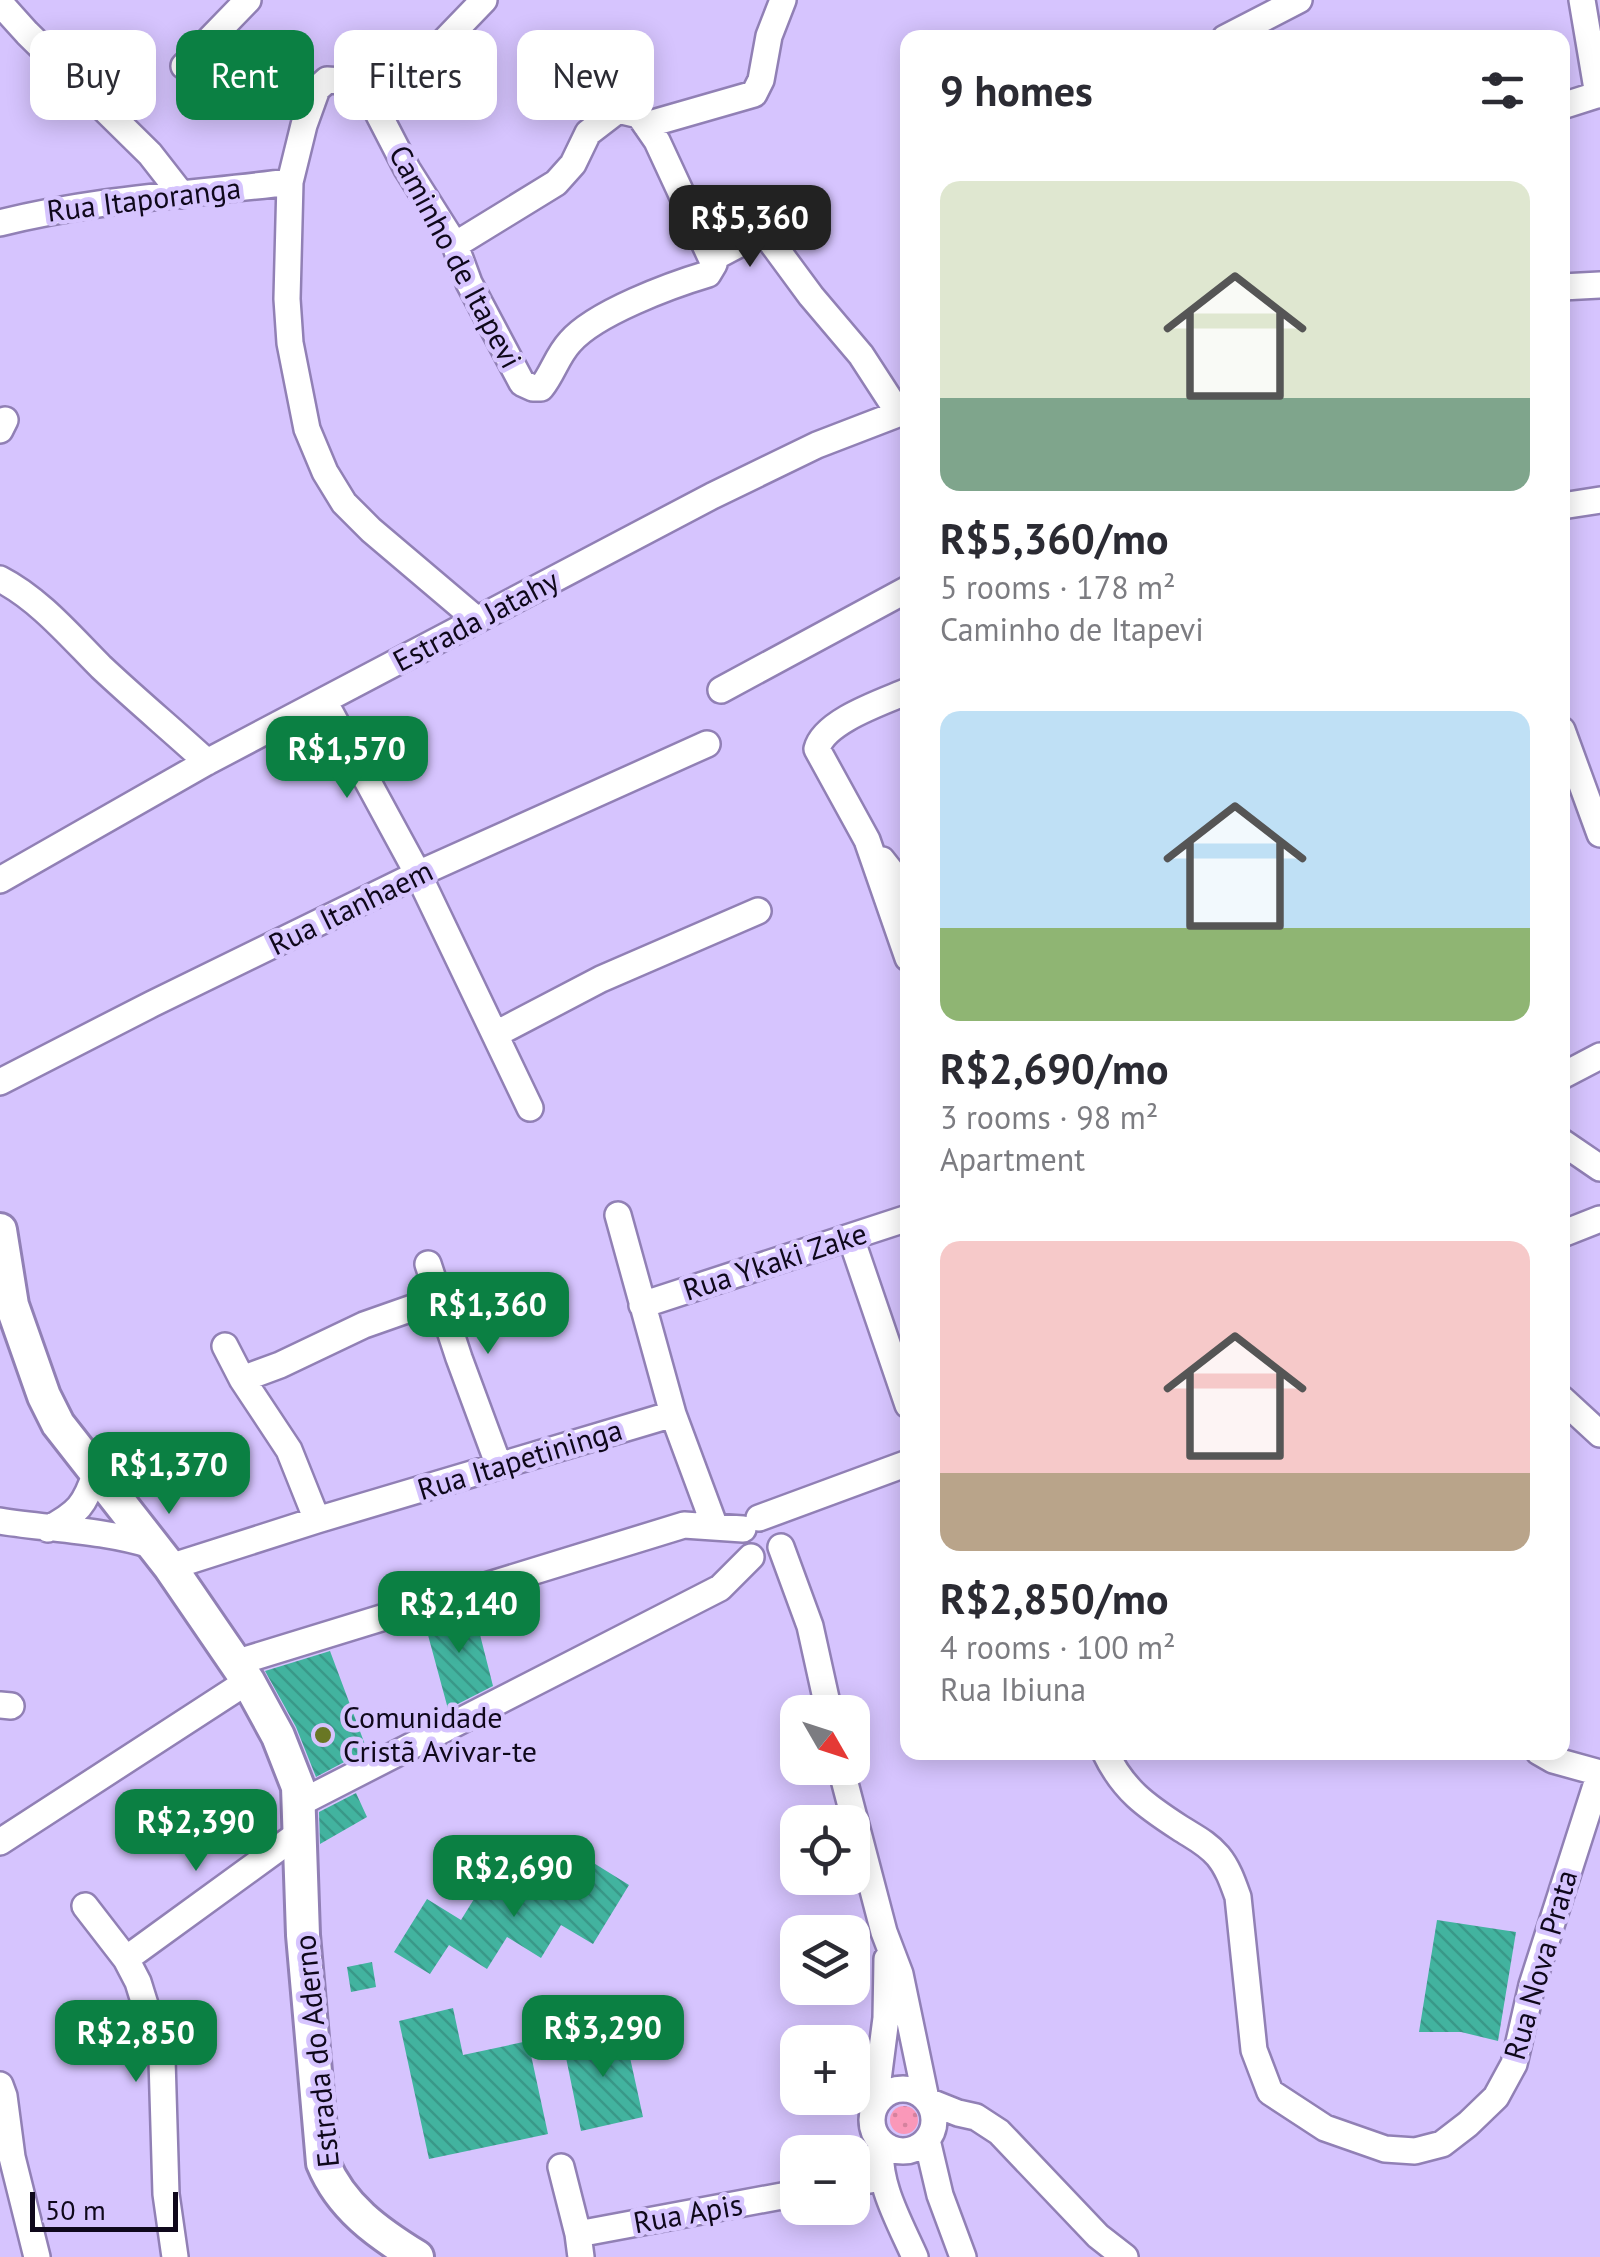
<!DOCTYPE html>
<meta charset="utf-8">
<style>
:root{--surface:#fff;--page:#f7f7f7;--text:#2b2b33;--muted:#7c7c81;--accent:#0b8043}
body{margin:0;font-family:"PT Sans",sans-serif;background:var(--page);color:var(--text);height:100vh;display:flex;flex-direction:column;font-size:38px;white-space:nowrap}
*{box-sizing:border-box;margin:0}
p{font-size:32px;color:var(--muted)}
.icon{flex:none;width:55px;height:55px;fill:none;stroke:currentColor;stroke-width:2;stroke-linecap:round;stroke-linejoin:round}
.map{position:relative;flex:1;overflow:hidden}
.drawer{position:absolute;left:900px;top:30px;width:670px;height:1730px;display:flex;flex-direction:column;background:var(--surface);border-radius:20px;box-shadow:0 5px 25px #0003}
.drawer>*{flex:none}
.top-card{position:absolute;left:30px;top:30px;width:720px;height:90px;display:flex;gap:20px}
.needle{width:65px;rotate:129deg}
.fabs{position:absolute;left:780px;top:1695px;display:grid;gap:20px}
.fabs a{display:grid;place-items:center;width:90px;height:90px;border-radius:20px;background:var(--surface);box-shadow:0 5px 25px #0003;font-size:50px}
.scale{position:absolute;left:30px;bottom:25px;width:148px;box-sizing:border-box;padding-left:10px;border:5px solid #0f081b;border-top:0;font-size:28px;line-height:35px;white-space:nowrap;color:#0f081b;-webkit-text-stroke:8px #d6c4fe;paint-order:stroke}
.price{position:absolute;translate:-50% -85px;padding:0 22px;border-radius:20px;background:var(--accent);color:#fff;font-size:32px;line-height:65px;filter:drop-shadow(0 2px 5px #0008)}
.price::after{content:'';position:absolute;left:50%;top:60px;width:30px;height:22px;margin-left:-15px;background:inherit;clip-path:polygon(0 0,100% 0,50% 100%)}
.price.on{background:#222;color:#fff}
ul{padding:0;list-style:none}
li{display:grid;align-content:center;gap:20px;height:530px;padding:0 40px}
li span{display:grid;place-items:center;height:310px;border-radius:20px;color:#555}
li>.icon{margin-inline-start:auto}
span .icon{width:180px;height:180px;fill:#fffc;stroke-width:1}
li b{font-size:42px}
h2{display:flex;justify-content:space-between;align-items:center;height:120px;padding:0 40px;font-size:42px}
.pill{padding:0 35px;border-radius:20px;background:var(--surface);box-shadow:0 5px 25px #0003;font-size:35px;line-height:90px}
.pill.on{background:var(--accent);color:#fff}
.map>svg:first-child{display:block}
</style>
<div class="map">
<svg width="1600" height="2257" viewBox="0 0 1600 2257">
<defs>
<pattern id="grass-dots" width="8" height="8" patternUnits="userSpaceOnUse" patternTransform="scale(2.5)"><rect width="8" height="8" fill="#fa98b9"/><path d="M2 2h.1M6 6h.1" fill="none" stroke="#d5829e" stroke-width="1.8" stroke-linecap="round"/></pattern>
<pattern id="building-back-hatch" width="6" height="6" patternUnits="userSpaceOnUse" patternTransform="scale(2.5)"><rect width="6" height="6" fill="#42b39f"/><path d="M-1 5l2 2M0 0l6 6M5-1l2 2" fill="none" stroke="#399888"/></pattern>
</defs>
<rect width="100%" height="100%" fill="#d6c4fe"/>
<!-- grass -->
<path fill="url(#grass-dots)" d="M890 2120a14 14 0 1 1 28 0a14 14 0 1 1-28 0Z"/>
<!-- building -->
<path fill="url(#building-back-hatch)" d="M 473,1607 L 493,1686 L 448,1709 L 425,1624 Z
M 330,1651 L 367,1750 L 316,1777 L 296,1727 L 265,1671 Z
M 356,1793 L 367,1817 L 320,1844 L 319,1812 Z
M 592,1862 L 629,1885 L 593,1944 L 561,1925 L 541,1958 L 507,1937 L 487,1969 L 449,1945 L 430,1974 L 394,1952 L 427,1899 L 461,1920 L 482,1886 L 513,1906 L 536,1869 L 573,1892 Z
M 1437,1920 L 1516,1932 L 1498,2041 L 1461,2032 L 1419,2032 Z
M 372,1962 L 376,1987 L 351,1992 L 347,1967 Z
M 453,2008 L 463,2055 L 528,2041 L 548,2134 L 429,2159 L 399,2021 Z
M 624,2030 L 643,2117 L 581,2131 L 563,2043 Z"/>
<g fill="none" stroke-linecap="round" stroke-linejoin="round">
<!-- minor casing -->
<g stroke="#9180b5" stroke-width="30">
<path id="minor" d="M 1582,0 L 1598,95
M 0,3 L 27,33 L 150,154 L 182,195
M 1225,38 L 1299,0
M 184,66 L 248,0
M 1562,106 L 1600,94
M 377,111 L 484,0
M 646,125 L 754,94 L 761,80 L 769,36 L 783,0
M 0,223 C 94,199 194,194 290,182
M 455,245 L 556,183 L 573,164 L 588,133 L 618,110 L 639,115 L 657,141 L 714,264 L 708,274 C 671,285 595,313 570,342 C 557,356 553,373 541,388 L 533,388 L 522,383 L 469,283 L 455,245 L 407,169 L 377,111 L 343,81 L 327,80 L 317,89 L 304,125 L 290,182 L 287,299 L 290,343 L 307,429 L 325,472 L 344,503 L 371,530 L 476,619
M 713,258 L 760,233 L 766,235 L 811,296 L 861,355 L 898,412
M 1562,287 L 1600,285
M 0,430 L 5,420
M 1562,506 L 1600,500
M 0,579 C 39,599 70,636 101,667 C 135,699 172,730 207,762
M 721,690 L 908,589
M 908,691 C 883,702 824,721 817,749 L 867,840 L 908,958
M 324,701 L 418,874 L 530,1108
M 1562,730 L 1600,834
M 882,860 L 908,893
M 0,880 L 207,762 L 712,496 L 817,445 L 908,410
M 496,1034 L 601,979 L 758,911
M 1562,1076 L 1600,1056
M 0,1082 L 152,1004 L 418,874 L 707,744
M 1562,1142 L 1600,1168
M 618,1215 L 673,1414 L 715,1527
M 1562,1234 L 1600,1219
M 851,1238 L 908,1405
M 428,1264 L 459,1358 L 499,1466
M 642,1305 L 908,1218
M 225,1346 L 242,1379 L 289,1450 L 317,1520
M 242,1379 L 280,1365 L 364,1325 L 438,1299
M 1562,1399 L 1600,1434
M 759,1518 L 908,1463
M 0,1521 C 50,1529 102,1530 151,1545
M 48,1529 C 78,1513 85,1505 96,1472
M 781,1547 L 810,1626 L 829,1712
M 170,1567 L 317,1520 L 673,1414
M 235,1663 L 684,1525 L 743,1529
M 0,1705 L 11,1706
M 1105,1752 C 1123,1790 1146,1806 1180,1828 C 1194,1837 1207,1843 1218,1856 C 1228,1868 1233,1883 1238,1897 L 1254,2050 L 1270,2092 L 1325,2128 L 1385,2149 L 1415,2151 L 1442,2144 L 1468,2124 L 1496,2097 L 1514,2064 L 1532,1985 L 1600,1773 L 1553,1760 L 1539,1752
M 841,1768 L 884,1932 L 900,1974 L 926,2099
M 300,1803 L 720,1588 L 751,1557
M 0,1842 L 248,1681
M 85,1906 L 126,1959 L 138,1982 L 162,2059 L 166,2194 L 175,2257
M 126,1959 L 298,1834
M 0,2085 L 4,2096 L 12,2157 L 37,2257
M872 2120a31 31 0 1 1 62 0a31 31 0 1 1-62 0Z
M 880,2098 L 878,2080 L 886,2018 L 887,1959
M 928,2101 L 958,2113 L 976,2117 L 999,2132 L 1098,2236 L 1125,2257
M 927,2140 L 940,2195 L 963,2257
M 881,2142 C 876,2182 899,2221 915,2257
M 561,2167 L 578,2234 L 581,2257
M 852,2183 L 882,2178
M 578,2234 L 798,2193"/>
</g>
<!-- major casing -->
<g stroke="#9180b5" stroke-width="38">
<path id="major" d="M 0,1230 L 12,1305 L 44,1396 L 58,1424 L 170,1567 L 248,1681 L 278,1736 L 298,1787 L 303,1935 L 323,2163 C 341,2207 378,2233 417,2257"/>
</g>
<!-- minor -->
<use href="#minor" stroke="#fff" stroke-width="25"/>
<!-- major -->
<use href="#major" stroke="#fff" stroke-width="32"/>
</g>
<!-- markers -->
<circle fill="#697724" stroke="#d6c4fe" stroke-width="4" cx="323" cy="1735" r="10"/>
<g text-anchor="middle" stroke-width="9" stroke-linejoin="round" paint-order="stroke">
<!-- street labels -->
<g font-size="30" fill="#0f081b" stroke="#d6c4fe">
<text transform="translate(144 200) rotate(-7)" y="10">Rua Itaporanga</text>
<text transform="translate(455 257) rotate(62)" y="10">Caminho de Itapevi</text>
<text transform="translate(476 621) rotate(-28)" y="10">Estrada Jatahy</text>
<text transform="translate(351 908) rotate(-26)" y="10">Rua Itanhaem</text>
<text transform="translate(775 1262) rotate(-18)" y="10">Rua Ykaki Zake</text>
<text transform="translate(520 1460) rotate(-17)" y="10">Rua Itapetininga</text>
<text transform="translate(1541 1965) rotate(-74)" y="10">Rua Nova Prata</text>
<text transform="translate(317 2051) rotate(-96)" y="10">Estrada do Aderno</text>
<text transform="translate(688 2214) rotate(-10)" y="10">Rua Apis</text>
</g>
<!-- poi labels -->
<g font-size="30" fill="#0f081b" stroke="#d6c4fe" text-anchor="start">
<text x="343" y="1728">Comunidade<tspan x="343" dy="34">Cristã Avivar-te</tspan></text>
</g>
</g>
</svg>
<div class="fabs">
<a><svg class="needle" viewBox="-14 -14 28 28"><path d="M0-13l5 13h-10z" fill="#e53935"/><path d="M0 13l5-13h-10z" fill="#7c7c81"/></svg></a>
<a><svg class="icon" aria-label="locate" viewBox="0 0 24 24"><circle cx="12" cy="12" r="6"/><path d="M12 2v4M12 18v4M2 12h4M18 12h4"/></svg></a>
<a><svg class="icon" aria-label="layers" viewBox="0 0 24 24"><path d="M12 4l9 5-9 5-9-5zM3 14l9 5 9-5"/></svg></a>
<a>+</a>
<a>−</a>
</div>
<div class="scale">50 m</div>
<b class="price on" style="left:750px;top:270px">R$5,360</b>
<b class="price" style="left:347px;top:801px">R$1,570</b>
<b class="price" style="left:488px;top:1357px">R$1,360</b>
<b class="price" style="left:169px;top:1517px">R$1,370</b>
<b class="price" style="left:459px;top:1656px">R$2,140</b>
<b class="price" style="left:196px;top:1874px">R$2,390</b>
<b class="price" style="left:514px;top:1920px">R$2,690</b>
<b class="price" style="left:603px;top:2080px">R$3,290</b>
<b class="price" style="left:136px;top:2085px">R$2,850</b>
<div class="top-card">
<a class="pill">Buy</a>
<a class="pill on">Rent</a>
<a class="pill">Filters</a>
<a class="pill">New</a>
</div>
<section class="drawer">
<h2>9 homes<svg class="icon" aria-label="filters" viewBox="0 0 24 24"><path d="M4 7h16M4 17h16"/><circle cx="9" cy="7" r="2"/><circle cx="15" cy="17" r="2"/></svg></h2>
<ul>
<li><span style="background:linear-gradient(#dfe7d0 70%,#7fa58c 0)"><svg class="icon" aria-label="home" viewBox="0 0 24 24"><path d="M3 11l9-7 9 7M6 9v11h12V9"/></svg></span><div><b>R$5,360/mo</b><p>5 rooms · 178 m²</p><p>Caminho de Itapevi</p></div></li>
<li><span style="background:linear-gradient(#bfe0f5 70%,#8fb573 0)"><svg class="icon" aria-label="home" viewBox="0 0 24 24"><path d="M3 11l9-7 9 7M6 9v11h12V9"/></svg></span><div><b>R$2,690/mo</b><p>3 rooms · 98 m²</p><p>Apartment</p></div></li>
<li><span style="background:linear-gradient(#f6c9c9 75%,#b9a48a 0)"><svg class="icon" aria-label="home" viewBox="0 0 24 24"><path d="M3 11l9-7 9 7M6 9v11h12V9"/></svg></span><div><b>R$2,850/mo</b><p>4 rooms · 100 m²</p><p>Rua Ibiuna</p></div></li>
</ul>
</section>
</div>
